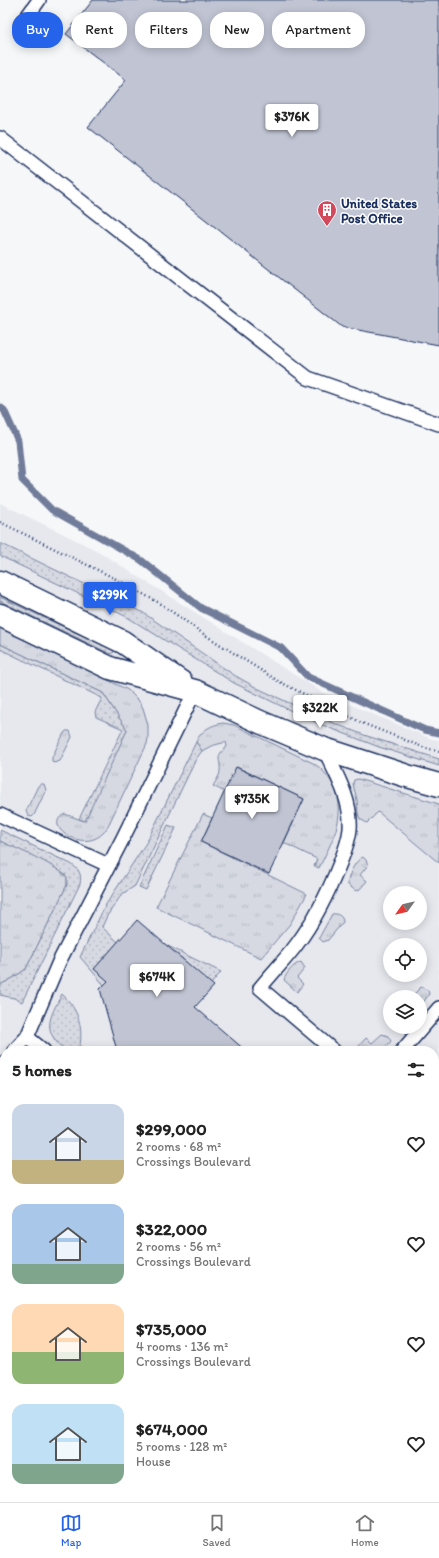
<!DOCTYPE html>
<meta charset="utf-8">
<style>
:root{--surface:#fff;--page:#f2f2f2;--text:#222;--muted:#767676;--line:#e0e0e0;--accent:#2563eb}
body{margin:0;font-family:Itim,sans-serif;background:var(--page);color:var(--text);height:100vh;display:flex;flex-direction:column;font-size:15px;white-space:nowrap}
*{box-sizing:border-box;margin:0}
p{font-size:13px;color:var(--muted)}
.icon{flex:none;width:22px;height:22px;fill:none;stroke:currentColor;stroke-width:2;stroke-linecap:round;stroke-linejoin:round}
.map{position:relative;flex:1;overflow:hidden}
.panel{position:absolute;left:0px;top:1046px;width:439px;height:456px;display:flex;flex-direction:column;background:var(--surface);border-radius:16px 16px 0 0;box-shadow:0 2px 10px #0003}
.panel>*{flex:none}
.top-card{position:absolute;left:12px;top:12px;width:415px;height:36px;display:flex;gap:8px}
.needle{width:26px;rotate:236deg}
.fabs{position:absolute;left:383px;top:886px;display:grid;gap:8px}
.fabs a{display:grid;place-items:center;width:44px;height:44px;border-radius:50%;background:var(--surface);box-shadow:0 2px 10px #0003;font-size:20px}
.price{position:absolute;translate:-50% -34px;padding:0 9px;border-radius:4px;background:#fff;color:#222;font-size:13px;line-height:26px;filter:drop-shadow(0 1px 2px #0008)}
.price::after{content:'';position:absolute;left:50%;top:24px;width:12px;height:9px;margin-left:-6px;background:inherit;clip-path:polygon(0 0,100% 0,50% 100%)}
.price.selected{background:var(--accent);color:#fff}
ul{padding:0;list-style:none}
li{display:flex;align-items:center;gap:12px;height:100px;padding:0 12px}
li span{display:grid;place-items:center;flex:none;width:112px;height:80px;border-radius:12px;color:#555}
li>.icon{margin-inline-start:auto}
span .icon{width:48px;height:48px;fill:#fffc;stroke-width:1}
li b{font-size:17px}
h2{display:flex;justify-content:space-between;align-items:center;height:48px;padding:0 12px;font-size:17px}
.tag{padding:0 14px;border-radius:16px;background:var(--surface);box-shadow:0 2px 10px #0003;font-size:14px;line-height:36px}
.tag.selected{background:var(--accent);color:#fff}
.dock{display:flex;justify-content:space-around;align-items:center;height:56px;border-top:1px solid var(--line);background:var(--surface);font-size:11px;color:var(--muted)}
.dock a{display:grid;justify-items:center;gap:2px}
.dock .selected{color:var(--accent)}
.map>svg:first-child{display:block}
</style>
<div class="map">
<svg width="439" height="1502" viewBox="0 0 439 1502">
<defs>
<pattern id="grass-tufts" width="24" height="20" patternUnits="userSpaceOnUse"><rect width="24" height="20" fill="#d6d9e2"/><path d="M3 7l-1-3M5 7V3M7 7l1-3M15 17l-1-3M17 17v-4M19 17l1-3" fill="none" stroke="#b7bbc4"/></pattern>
<pattern id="park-dots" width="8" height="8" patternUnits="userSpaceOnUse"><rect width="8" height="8" fill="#d6d9e2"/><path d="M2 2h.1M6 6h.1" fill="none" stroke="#b7bbc4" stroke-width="1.8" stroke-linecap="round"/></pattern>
</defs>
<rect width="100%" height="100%" fill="#f6f7f9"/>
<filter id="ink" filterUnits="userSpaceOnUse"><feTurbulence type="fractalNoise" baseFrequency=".025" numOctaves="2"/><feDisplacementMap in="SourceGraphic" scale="8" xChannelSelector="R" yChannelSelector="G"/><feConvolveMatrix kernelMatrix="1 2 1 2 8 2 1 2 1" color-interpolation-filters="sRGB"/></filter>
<g filter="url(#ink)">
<!-- built -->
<path fill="#e6e8ee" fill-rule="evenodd" d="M 0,503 L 96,550 L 325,694 L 432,739 L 439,740 L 439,1502 L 0,1502 ZM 390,893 L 420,893 L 420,923 L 390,923 ZM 390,945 L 420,945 L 420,975 L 390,975 ZM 390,997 L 420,997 L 420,1027 L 390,1027 ZM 5,1051 L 434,1051 L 434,1497 L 5,1497 Z"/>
<!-- grass -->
<path fill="url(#grass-tufts)" stroke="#7884a0" d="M 0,628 L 128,690 L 139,701 L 143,708 L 148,725 L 148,738 L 147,744 L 107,828 C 89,858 39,826 65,814 L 84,821 L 127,730 L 103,693 L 0,644 Z
M 223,723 L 234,725 L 313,763 C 323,769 330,778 335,789 C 347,817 331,843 319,868 L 314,866 L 317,859 L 284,843 L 304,799 L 237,767 L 225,792 L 213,786 C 215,782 220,776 220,771 C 221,758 214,757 227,747 L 226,742 L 211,746 L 202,751 L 196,742 C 201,730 211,725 223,723 Z
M 66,731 L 70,731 L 72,737 L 60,761 L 54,763 L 52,761 L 52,757 L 64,733 Z
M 358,779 L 439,804 L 439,863 L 378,812 L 367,823 L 360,819 L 358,813 L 357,800 L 353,784 L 354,780 Z
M 41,784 L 44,784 L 46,790 L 34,815 L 32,817 L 28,816 L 26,811 L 38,786 Z
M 203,814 L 212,818 L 201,842 L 307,894 L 290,924 L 261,958 L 156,907 Z
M 0,841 C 20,850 52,862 67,877 L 67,885 L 26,969 L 13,978 L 0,985 Z
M 363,857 L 366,860 L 368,865 L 360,875 L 367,881 L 359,890 L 356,891 L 348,885 C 347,877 355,860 363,857 Z
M 332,914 C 337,913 343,916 343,922 L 328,940 L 323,942 L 319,938 Z
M 301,962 L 305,968 L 297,978 L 303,984 L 297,992 L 284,980 C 286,973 294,964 301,962 Z
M 421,987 L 428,990 L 429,994 L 420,1007 L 420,997 L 411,997 Z
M 382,1034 L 388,1036 L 391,1041 L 383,1051 L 357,1051 L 358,1047 L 366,1038 L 372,1043 Z
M 0,1401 L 5,1405 L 5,1497 L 359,1497 L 365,1502 L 0,1502 Z"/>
<!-- park -->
<path fill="url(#park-dots)" stroke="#7884a0" d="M 0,543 L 142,612 L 234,675 L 257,688 L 326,720 L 364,735 L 439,759 L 439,766 L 379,747 L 322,725 L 281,706 L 234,683 L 127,617 L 0,556 Z
M 0,597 L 113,650 L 114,652 L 111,654 L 0,601 Z
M 0,644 L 103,693 L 127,730 L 85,821 L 79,819 L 123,729 L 96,717 L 95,712 L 102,698 L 0,649 Z
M 196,742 L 202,751 L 196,759 L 135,886 L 122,894 L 107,916 L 102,927 L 118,942 L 108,981 L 104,985 L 80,957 L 105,906 L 146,843 Z
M 168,825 L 176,828 L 146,890 L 139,887 Z
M 0,830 L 71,864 C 79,869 82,874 80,884 L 22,1002 L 14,998 L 0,995 L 0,985 L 13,978 L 26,969 L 67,885 L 67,877 C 53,863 19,850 0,841 Z
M 166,945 L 221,972 L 211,984 Z
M 62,994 C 79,1010 84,1028 79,1051 L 66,1051 C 41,1031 49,1018 62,994 Z"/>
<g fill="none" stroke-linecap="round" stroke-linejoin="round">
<!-- stream -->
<path stroke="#707c99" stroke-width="7" d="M 0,407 L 4,410 L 18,441 L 22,480 L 52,510 L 141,560 L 201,608 L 281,648 L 308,677 L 425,730 L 439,733"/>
</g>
<!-- building -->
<path fill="#c0c4d3" stroke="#1b2f5e" d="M 93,0 L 439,0 L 439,345 L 342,327 L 88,127 L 126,80 L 66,34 Z
M 236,767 L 304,799 L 269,874 L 201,842 Z
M 137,920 L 214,986 L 195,1007 L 246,1051 L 120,1051 L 116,1047 L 100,989 L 108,981 L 94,969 Z"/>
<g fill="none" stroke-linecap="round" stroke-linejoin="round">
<!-- service casing -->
<g stroke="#1b2f5e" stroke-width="16">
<path id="service" d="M 21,25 L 39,0
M 0,138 L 308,378 L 439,424
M 324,749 C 336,774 352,800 350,829 C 349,840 344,853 340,863 C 329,891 315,920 297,944 C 286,959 272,973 260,988 L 334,1051
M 0,815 L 108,865
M 27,1037 L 44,1051
M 14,1051 L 27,1037 L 59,962 L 123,838 L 195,691
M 402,1051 L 439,1008
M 0,1067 L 5,1062
M 434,1136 L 439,1140
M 434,1379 L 439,1384
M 382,1497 L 388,1502"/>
</g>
<!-- minor casing -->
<g stroke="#1b2f5e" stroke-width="25">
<path id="minor" d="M 0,582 L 123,642 L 181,682
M 0,615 L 110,668 L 195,691 L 260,722 L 324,749 L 407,776 L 439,785"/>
</g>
<!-- path -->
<path stroke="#1b2f5e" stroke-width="2.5" stroke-dasharray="1 3" stroke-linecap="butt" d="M 0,522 L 116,579 L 161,604 L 205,635 L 278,681 L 362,723 L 425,748 L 439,751"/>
<!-- service -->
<use href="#service" stroke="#fff" stroke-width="13"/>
<!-- minor -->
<use href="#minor" stroke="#fff" stroke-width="22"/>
</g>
</g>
<!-- icons -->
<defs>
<g id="building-pin" transform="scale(1)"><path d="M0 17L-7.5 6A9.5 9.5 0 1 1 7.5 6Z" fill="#d1495b" stroke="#fff"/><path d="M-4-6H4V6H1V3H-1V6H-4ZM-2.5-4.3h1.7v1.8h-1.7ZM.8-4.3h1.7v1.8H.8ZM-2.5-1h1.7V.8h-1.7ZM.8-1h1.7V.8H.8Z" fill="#fff"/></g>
</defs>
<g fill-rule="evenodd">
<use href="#building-pin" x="327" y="210"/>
</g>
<g text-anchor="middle" stroke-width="3" stroke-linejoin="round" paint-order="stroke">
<!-- poi labels -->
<g font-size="13" font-weight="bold" fill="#1b2f5e" stroke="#fff" text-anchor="start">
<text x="341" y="208">United States<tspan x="341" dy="15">Post Office</tspan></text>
</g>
</g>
</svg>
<div class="fabs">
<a><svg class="needle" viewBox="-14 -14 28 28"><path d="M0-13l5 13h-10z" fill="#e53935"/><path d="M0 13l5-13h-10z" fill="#767676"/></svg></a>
<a><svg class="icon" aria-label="locate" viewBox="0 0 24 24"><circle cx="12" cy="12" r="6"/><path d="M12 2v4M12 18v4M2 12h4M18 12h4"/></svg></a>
<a><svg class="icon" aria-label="layers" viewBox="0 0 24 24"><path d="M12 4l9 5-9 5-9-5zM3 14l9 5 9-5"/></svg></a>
</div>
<b class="price" style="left:292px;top:138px">$376K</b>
<b class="price selected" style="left:110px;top:616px">$299K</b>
<b class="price" style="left:320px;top:729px">$322K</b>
<b class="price" style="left:252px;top:820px">$735K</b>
<b class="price" style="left:157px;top:998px">$674K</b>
<div class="top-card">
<a class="tag selected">Buy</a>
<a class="tag">Rent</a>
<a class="tag">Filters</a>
<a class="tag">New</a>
<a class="tag">Apartment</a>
</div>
<section class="panel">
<h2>5 homes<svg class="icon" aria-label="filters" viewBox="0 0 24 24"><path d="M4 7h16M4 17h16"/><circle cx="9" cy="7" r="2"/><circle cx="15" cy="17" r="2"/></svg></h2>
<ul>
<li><span style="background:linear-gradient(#c9d6e8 70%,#c2b280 0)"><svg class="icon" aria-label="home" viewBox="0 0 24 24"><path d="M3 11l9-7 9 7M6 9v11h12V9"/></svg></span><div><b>$299,000</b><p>2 rooms · 68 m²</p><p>Crossings Boulevard</p></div><svg class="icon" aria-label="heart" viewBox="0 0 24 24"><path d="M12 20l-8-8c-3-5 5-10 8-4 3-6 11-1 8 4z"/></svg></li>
<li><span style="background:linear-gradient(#a9c7e8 75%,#7fa58c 0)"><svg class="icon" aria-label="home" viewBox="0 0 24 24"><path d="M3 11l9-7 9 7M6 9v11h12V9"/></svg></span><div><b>$322,000</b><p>2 rooms · 56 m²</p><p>Crossings Boulevard</p></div><svg class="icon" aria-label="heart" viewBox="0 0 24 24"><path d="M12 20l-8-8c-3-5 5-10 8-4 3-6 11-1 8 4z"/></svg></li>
<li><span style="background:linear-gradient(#ffd9b3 60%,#8fb573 0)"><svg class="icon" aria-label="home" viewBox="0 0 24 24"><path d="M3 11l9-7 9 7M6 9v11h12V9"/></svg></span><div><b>$735,000</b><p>4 rooms · 136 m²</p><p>Crossings Boulevard</p></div><svg class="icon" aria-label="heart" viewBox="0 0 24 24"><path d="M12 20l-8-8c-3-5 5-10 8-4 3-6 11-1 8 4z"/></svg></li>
<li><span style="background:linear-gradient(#bfe0f5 75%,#7fa58c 0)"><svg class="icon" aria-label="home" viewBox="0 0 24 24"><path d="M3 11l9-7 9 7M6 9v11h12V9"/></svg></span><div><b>$674,000</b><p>5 rooms · 128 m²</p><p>House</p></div><svg class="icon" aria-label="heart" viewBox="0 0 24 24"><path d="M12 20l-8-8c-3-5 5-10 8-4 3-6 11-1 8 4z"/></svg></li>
</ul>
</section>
</div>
<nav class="dock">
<a class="selected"><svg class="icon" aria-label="map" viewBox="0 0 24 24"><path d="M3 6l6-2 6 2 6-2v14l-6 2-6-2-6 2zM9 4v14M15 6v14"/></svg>Map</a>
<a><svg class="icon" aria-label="saved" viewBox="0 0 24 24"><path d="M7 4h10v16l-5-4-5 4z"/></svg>Saved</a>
<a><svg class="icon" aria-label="home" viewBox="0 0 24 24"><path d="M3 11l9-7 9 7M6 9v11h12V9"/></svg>Home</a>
</nav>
